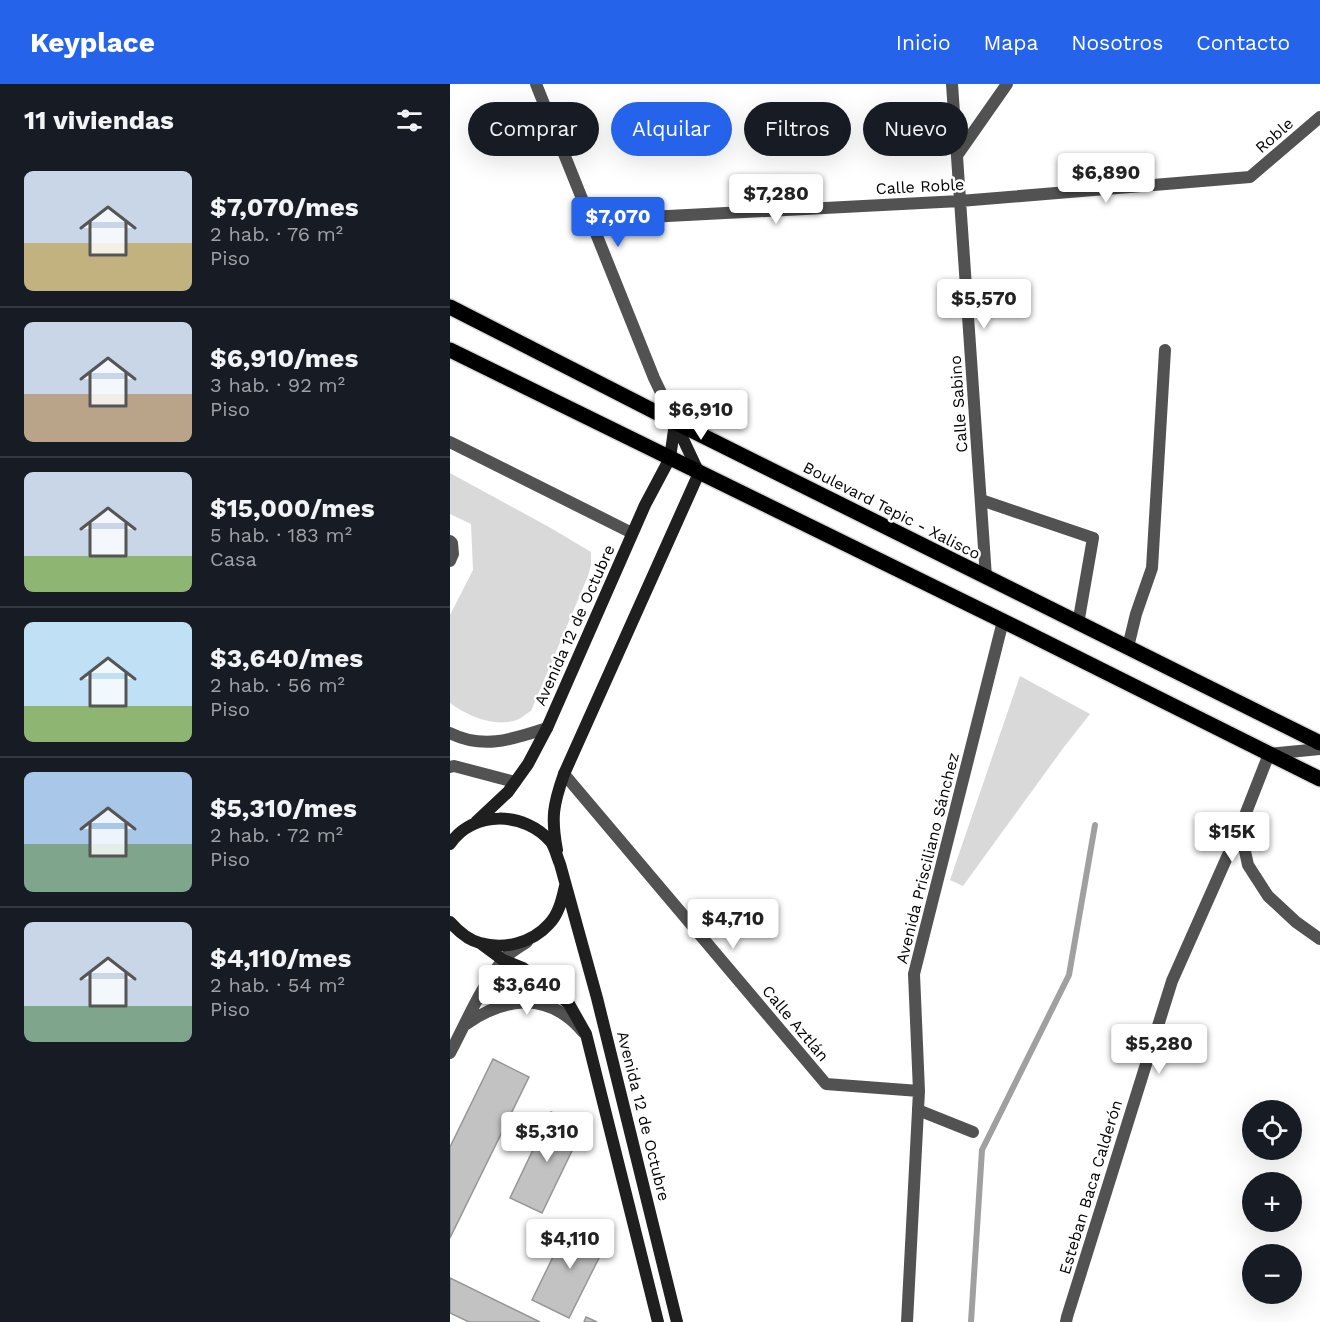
<!DOCTYPE html>
<html lang="es">
<meta charset="utf-8">
<style>
:root{--surface:#171b24;--page:#20242c;--text:#f1f3f6;--muted:#9ea1a6;--line:#363941;--accent:#2563eb}
body{margin:0;font-family:"Work Sans",sans-serif;background:var(--page);color:var(--text);height:100vh;display:flex;flex-direction:column;font-size:22px;white-space:nowrap}
*{box-sizing:border-box;margin:0}
p{font-size:20px;color:var(--muted)}
.icon{flex:none;width:33px;height:33px;fill:none;stroke:currentColor;stroke-width:2;stroke-linecap:round;stroke-linejoin:round}
.map{position:relative;flex:1;overflow:hidden}
.panel{display:flex;flex-direction:column;background:var(--surface);width:450px}
.panel>*{flex:none}
.top-card{position:absolute;left:18px;top:18px;width:570px;height:54px;display:flex;gap:12px}
.controls{position:absolute;left:792px;top:1016px;display:grid;gap:12px}
.controls a{display:grid;place-items:center;width:60px;height:60px;border-radius:50%;background:var(--surface);box-shadow:0 6px 24px #0002;font-size:30px}
.price{position:absolute;translate:-50% -51px;padding:0 14px;border-radius:6px;background:#fff;color:#222;font-size:20px;line-height:39px;filter:drop-shadow(0 2px 3px #0008)}
.price::after{content:'';position:absolute;left:50%;top:36px;width:18px;height:14px;margin-left:-9px;background:inherit;clip-path:polygon(0 0,100% 0,50% 100%)}
.price.active{background:var(--accent);color:#fff}
ul{padding:0;list-style:none}
li{display:flex;align-items:center;gap:18px;height:150px;padding:0 24px}
li+li{border-top:2px solid var(--line)}
li span{display:grid;place-items:center;flex:none;width:168px;height:120px;border-radius:9px;color:#555}
li>.icon{margin-inline-start:auto}
span .icon{width:72px;height:72px;fill:#fffc;stroke-width:1}
li b{font-size:26px}
h2{display:flex;justify-content:space-between;align-items:center;height:72px;padding:0 24px;font-size:26px}
.tag{padding:0 21px;border-radius:27px;background:var(--surface);box-shadow:0 6px 24px #0002;font-size:21px;line-height:54px}
.tag.active{background:var(--accent);color:#fff}
header{display:flex;align-items:center;gap:36px;box-sizing:border-box;height:84px;padding:0 30px;background:var(--accent);color:#fff}
header strong{font-size:28px}
nav{display:flex;gap:33px;margin-inline-start:auto;font-size:21px}
main{display:flex;flex:1;min-height:0}
.map>svg:first-child{display:block}
</style>
<header>
<strong>Keyplace</strong>
<nav><a>Inicio</a><a>Mapa</a><a>Nosotros</a><a>Contacto</a></nav>
</header>
<main>
<section class="panel">
<h2>11 viviendas<svg class="icon" aria-label="filters" viewBox="0 0 24 24"><path d="M4 7h16M4 17h16"/><circle cx="9" cy="7" r="2"/><circle cx="15" cy="17" r="2"/></svg></h2>
<ul>
<li><span style="background:linear-gradient(#c9d6e8 60%,#c2b280 0)"><svg class="icon" aria-label="home" viewBox="0 0 24 24"><path d="M3 11l9-7 9 7M6 9v11h12V9"/></svg></span><div><b>$7,070/mes</b><p>2 hab. · 76 m²</p><p>Piso</p></div></li>
<li><span style="background:linear-gradient(#c9d6e8 60%,#b9a48a 0)"><svg class="icon" aria-label="home" viewBox="0 0 24 24"><path d="M3 11l9-7 9 7M6 9v11h12V9"/></svg></span><div><b>$6,910/mes</b><p>3 hab. · 92 m²</p><p>Piso</p></div></li>
<li><span style="background:linear-gradient(#c9d6e8 70%,#8fb573 0)"><svg class="icon" aria-label="home" viewBox="0 0 24 24"><path d="M3 11l9-7 9 7M6 9v11h12V9"/></svg></span><div><b>$15,000/mes</b><p>5 hab. · 183 m²</p><p>Casa</p></div></li>
<li><span style="background:linear-gradient(#bfe0f5 70%,#8fb573 0)"><svg class="icon" aria-label="home" viewBox="0 0 24 24"><path d="M3 11l9-7 9 7M6 9v11h12V9"/></svg></span><div><b>$3,640/mes</b><p>2 hab. · 56 m²</p><p>Piso</p></div></li>
<li><span style="background:linear-gradient(#a9c7e8 60%,#7fa58c 0)"><svg class="icon" aria-label="home" viewBox="0 0 24 24"><path d="M3 11l9-7 9 7M6 9v11h12V9"/></svg></span><div><b>$5,310/mes</b><p>2 hab. · 72 m²</p><p>Piso</p></div></li>
<li><span style="background:linear-gradient(#c9d6e8 70%,#7fa58c 0)"><svg class="icon" aria-label="home" viewBox="0 0 24 24"><path d="M3 11l9-7 9 7M6 9v11h12V9"/></svg></span><div><b>$4,110/mes</b><p>2 hab. · 54 m²</p><p>Piso</p></div></li>
</ul>
</section>
<div class="map">
<svg width="870" height="1238" viewBox="0 0 870 1238">
<rect width="100%" height="100%" fill="#fff"/>
<!-- green -->
<path fill="#d9d9d9" d="M 0,389 L 99,443 L 141,468 L 141,481 L 138,492 L 81,627 C 77,629 73,633 69,635 C 46,645 18,632 0,619 L 0,531 L 23,486 L 21,440 L 0,430 Z
M 570,592 L 640,630 L 614,663 L 513,802 L 500,796 Z"/>
<g fill="none" stroke-linecap="round" stroke-linejoin="round">
<!-- stream -->
<path stroke="#a0a0a0" stroke-width="6" d="M 521,1238 L 532,1066 L 619,891 L 645,741"/>
</g>
<!-- building -->
<path fill="#c2c2c2" stroke="#969696" stroke-width="1.5" d="M 43,975 L 79,993 L 0,1154 L 0,1063 Z
M 101,1028 L 133,1044 L 92,1129 L 60,1114 Z
M 120,1138 L 158,1156 L 119,1234 L 82,1216 Z
M 0,1194 L 90,1238 L 19,1238 L 0,1229 Z
M 136,1233 L 147,1238 L 134,1238 Z"/>
<g fill="none" stroke-linecap="round" stroke-linejoin="round">
<!-- primary casing -->
<g stroke="#dbdbdb" stroke-width="18">
<path id="primary" d="M 0,223 L 225,338 L 870,659
M 0,266 L 553,537 L 870,695"/>
</g>
<!-- lane -->
<path stroke="#525252" stroke-width="12" d="M 0,358 L 182,449
M 531,416 L 643,454 L 628,540
M 0,457 L 2,459 L 3,470 L 0,477
M 678,563 L 686,530 L 702,484 L 715,266
M 0,649 C 34,666 63,655 97,644
M 0,683 L 4,682 L 65,698
M 468,1026 L 523,1048"/>
<!-- street -->
<path stroke="#525252" stroke-width="12" d="M 86,0 L 204,294 L 225,338
M 502,0 L 536,493
M 508,70 L 557,0
M 141,136 L 510,117 L 800,93 L 870,33
M 870,665 L 819,670 L 790,744 L 798,781 L 818,812 L 846,838 L 870,855
M 114,690 L 376,1000 L 469,1007
M 15,941 C 45,919 84,908 116,932 C 122,936 128,942 133,948
M 0,969 C 17,937 31,902 54,875 C 60,868 69,863 77,858
M 457,1238 L 469,1007 L 464,890 L 553,537
M 616,1238 L 617,1233 L 722,897 L 790,744"/>
<!-- secondary -->
<path stroke="#1f1f1f" stroke-width="12" d="M 26,738 L 58,708 L 78,680 L 97,644 L 195,421 L 220,374 L 225,339
M 0,760 C 23,726 75,727 101,758 C 105,764 107,773 110,780 L 147,914 L 227,1238
M 107,766 C 101,734 103,721 114,690 L 249,389 L 225,338
M 0,838 C 8,847 18,856 30,859 C 54,866 82,859 99,840 C 109,830 112,815 115,802
M 30,859 L 53,876 L 73,884 L 106,908 L 119,920 L 136,950 L 208,1238"/>
<!-- primary -->
<use href="#primary" stroke="#000" stroke-width="15"/>
</g>
<g text-anchor="middle" stroke-width="5" stroke-linejoin="round" paint-order="stroke">
<!-- street labels -->
<g font-size="16" fill="#000" stroke="#fff">
<text transform="translate(824 51) rotate(-41)" y="6">Roble</text>
<text transform="translate(470 102) rotate(-3)" y="6">Calle Roble</text>
<text transform="translate(508 320) rotate(-94)" y="6">Calle Sabino</text>
<text transform="translate(442 426) rotate(27)" y="6">Boulevard Tepic - Xalisco</text>
<text transform="translate(124 541) rotate(-66)" y="6">Avenida 12 de Octubre</text>
<text transform="translate(477 774) rotate(-76)" y="6">Avenida Prisciliano Sánchez</text>
<text transform="translate(346 939) rotate(50)" y="6">Calle Aztlán</text>
<text transform="translate(194 1032) rotate(76)" y="6">Avenida 12 de Octubre</text>
<text transform="translate(640 1103) rotate(-73)" y="6">Esteban Baca Calderón</text>
</g>
</g>
</svg>
<div class="controls">
<a><svg class="icon" aria-label="locate" viewBox="0 0 24 24"><circle cx="12" cy="12" r="6"/><path d="M12 2v4M12 18v4M2 12h4M18 12h4"/></svg></a>
<a>+</a>
<a>−</a>
</div>
<b class="price" style="left:656px;top:120px">$6,890</b>
<b class="price" style="left:326px;top:141px">$7,280</b>
<b class="price active" style="left:168px;top:164px">$7,070</b>
<b class="price" style="left:534px;top:246px">$5,570</b>
<b class="price" style="left:251px;top:357px">$6,910</b>
<b class="price" style="left:782px;top:779px">$15K</b>
<b class="price" style="left:283px;top:866px">$4,710</b>
<b class="price" style="left:77px;top:932px">$3,640</b>
<b class="price" style="left:709px;top:991px">$5,280</b>
<b class="price" style="left:97px;top:1079px">$5,310</b>
<b class="price" style="left:120px;top:1186px">$4,110</b>
<div class="top-card">
<a class="tag">Comprar</a>
<a class="tag active">Alquilar</a>
<a class="tag">Filtros</a>
<a class="tag">Nuevo</a>
</div>
</div>
</main>
